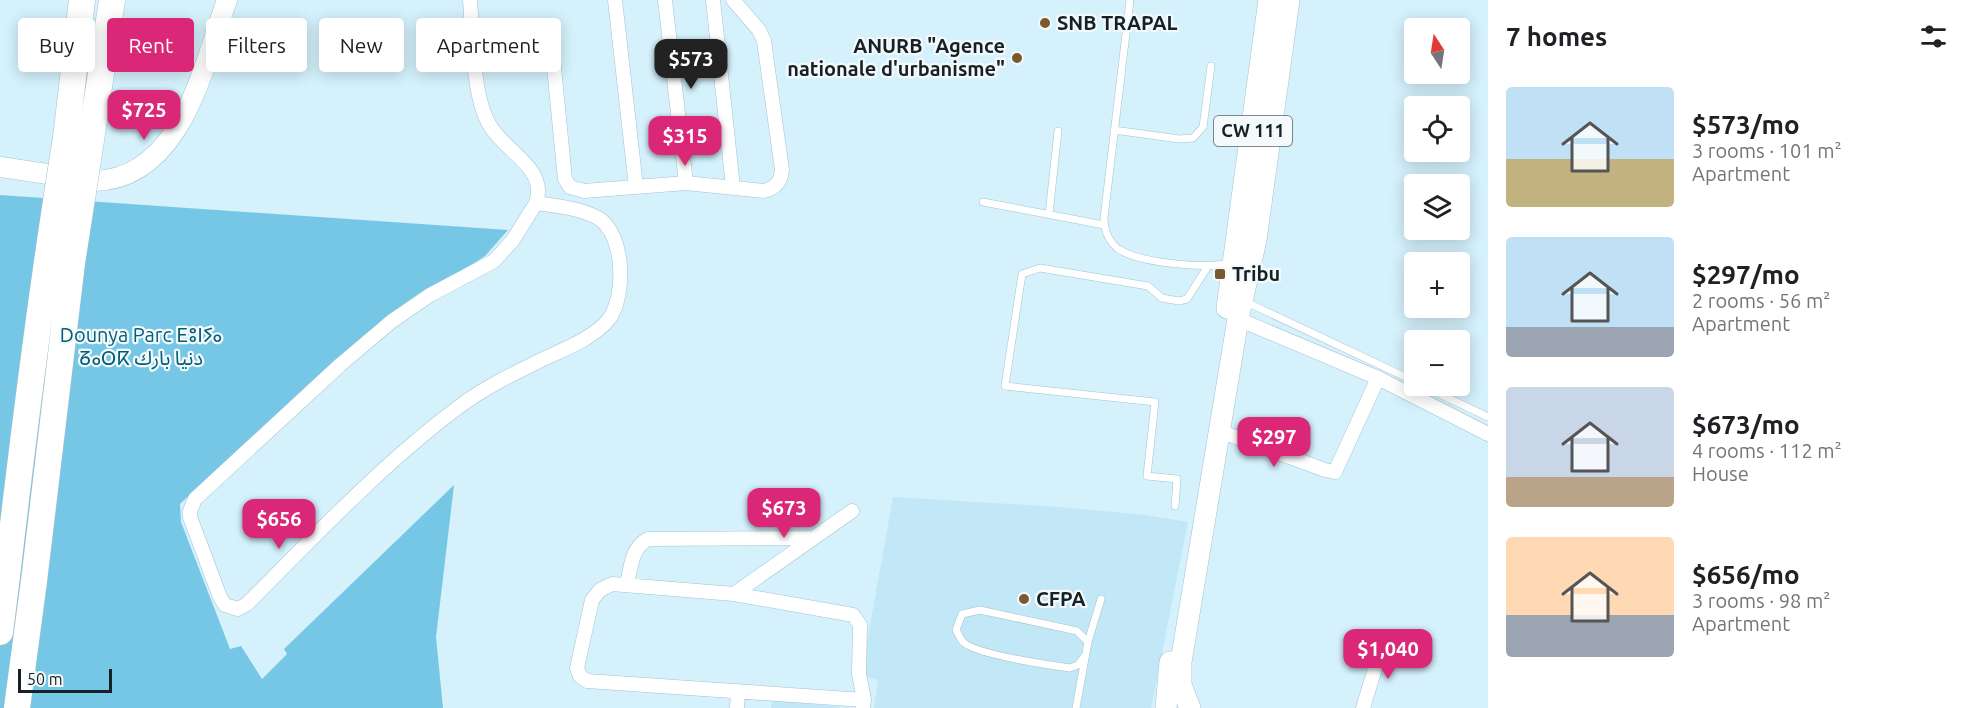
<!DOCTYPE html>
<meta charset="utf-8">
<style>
:root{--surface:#fff;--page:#f2f2f2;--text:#202124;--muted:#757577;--accent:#db2777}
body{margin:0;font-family:Ubuntu,"Noto Sans Arabic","Noto Sans Tifinagh",sans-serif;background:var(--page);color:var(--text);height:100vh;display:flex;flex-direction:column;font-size:22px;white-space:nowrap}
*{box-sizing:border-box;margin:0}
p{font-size:20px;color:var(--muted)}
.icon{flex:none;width:33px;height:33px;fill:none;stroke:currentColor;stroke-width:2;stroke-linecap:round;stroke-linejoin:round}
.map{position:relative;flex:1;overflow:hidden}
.drawer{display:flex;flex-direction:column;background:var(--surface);width:480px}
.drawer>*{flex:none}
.banner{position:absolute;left:18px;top:18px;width:570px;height:54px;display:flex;gap:12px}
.needle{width:39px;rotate:348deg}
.tools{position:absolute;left:1404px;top:18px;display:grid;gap:12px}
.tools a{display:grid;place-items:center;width:66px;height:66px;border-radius:6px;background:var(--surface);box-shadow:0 3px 15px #0003;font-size:30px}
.scale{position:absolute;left:18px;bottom:15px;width:94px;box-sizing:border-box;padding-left:6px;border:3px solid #162125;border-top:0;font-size:16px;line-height:21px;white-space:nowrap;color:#162125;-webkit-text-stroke:4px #f4f9fc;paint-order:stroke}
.price{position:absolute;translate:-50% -51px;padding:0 14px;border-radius:12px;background:var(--accent);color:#fff;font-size:20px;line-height:39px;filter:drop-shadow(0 2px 3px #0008)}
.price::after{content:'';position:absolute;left:50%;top:36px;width:18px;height:14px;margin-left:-9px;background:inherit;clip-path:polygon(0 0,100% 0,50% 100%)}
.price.current{background:#222;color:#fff}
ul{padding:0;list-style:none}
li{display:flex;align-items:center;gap:18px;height:150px;padding:0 18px}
li span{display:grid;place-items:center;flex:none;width:168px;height:120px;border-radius:6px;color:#555}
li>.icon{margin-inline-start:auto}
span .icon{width:72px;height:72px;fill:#fffc;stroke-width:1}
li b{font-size:26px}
h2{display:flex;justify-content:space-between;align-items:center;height:72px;padding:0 18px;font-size:26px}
.tag{padding:0 21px;border-radius:6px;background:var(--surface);box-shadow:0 3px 15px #0003;font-size:21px;line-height:54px}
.tag.current{background:var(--accent);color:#fff}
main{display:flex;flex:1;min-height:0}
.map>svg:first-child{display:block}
</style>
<main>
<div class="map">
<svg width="1488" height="708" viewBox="0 0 1488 708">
<rect width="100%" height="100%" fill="#d4f1fc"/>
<!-- built -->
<path fill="#c2e7f6" d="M 893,497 L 1060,507 L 1145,515 L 1188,522 L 1151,708 L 874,708 L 878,680 L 861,676 Z
M 772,699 L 847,708 L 771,708 Z"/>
<!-- green -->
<path fill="#76c7e5" d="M 0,195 L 508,230 L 485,256 L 443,283 L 369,335 L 279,412 L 180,504 L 181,522 L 230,649 L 241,646 L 262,679 L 287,654 L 284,649 L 454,485 L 436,637 L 443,708 L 0,708 Z"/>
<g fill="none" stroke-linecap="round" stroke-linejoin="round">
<!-- lane casing -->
<g stroke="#a6c2cd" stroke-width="8">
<path id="lane" d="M 1130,0 L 1104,218 C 1104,230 1109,243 1120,250 C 1141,263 1206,269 1230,263
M 1114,130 L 1179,139 L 1193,138 L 1203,127 L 1211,66
M 983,202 L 1104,225
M 1049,214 L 1058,131
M 1244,301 L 1414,381
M 1423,386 L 1488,417
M 1175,506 L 1177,479 L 1147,476 L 1155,402 L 1005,386 L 1022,274 L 1040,268 L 1148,286 L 1162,298 L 1179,301 L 1187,299 L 1208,266
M 1088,642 L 1101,599
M 1076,708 L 1088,642 L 1077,631 L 980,610 L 962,614 L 956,630 C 958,633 960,639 963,642 C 977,655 1049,665 1070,668 L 1078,665 L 1086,654"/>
</g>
<!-- street casing -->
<g stroke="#a6c2cd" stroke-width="15">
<path id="street" d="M 470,0 C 473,35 472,94 489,124 C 504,152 548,167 536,203
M 615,0 L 636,187
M 665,0 L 686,183
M 713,0 L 733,187
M 550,27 L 565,179 L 570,187 L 584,191 L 686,183 L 764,191 C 776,188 781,181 782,170 L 764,41 L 759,30 L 733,0
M 536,203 C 557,206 580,208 598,218 C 625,234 626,296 609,319 C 594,338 565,349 543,359 C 515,373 485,387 460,406 C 382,464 315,536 247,604 L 238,609 L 225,605 L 220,597 L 190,517 L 190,511 L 195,499 L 340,365 L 392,321 L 430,295 L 494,261 L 513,240 Z
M 1238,319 L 1378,378 L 1488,434
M 1219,431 L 1325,470 L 1335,472 L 1378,378
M 627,584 C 631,568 631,548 648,539 L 812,538
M 734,594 L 852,511
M 737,708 L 738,691
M 863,708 L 864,700 L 859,674 L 860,625 L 853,615 L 734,594 L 612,584 L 600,590 L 592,600 L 577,668 L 580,676 L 587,681 L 864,700
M 1363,708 L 1383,642"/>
</g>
<!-- secondary casing -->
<g stroke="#a6c2cd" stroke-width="21">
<path id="secondary" d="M 0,167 L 94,181 C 182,179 203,66 227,0"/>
</g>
<!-- primary casing -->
<g stroke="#a6c2cd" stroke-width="22">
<path id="primary" d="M 1227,308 L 1269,0
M 1166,708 L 1170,662
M 1190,708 L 1181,685 L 1181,662 L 1238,319 L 1256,240 L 1289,0"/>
</g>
<!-- highway casing -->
<g stroke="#a6c2cd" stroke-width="27">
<path id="highway" d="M 66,138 L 82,0
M 90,147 L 112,0
M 0,632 L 7,576
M 17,708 L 34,581"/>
</g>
<!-- lane -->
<use href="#lane" stroke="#fff" stroke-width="7"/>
<!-- street -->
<use href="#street" stroke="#fff" stroke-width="14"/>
<!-- secondary -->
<use href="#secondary" stroke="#fff" stroke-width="20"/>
<!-- primary -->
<use href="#primary" stroke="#fff" stroke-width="21"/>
<!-- highway -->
<use href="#highway" stroke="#fff" stroke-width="26"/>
<!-- highway-bridge casing -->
<g stroke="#a6c2cd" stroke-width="27" stroke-linecap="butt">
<path id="highway-bridge" d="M 7,576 C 24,429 42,283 66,138
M 34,581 L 72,263 L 90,147"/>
</g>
<!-- highway-bridge -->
<use href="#highway-bridge" stroke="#fff" stroke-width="26"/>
</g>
<!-- markers -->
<g fill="#795a2f" stroke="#f4f9fc" stroke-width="2">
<circle cx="1045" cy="23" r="6"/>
<circle cx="1017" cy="58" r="6"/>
<rect x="1214" y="268" width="12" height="12" rx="3"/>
<circle cx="1024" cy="599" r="6"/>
</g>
<g text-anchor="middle" stroke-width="4.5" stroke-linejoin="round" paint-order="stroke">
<!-- shield labels -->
<rect fill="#f4f9fc" stroke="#596266" stroke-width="1.5" x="1214" y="116" width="78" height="30" rx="4.5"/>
<g font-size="18" font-weight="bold" fill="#162125">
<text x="1253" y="137">CW 111</text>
</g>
<!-- poi labels -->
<g font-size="20" font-weight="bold" fill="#162125" stroke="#f4f9fc" text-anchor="start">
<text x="1057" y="30">SNB TRAPAL</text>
<text x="1005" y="53" text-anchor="end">ANURB "Agence<tspan x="1005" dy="23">nationale d'urbanisme"</tspan></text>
<text x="1232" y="281">Tribu</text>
<text x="1036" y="606">CFPA</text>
</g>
<!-- park labels -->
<g font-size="20" fill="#025d76" stroke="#f4f9fc">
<text x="141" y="342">Dounya Parc ⴹⵓⵏⵢⴰ<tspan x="141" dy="23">ⵒⴰⵔⴽ دنيا بارك</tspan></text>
</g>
</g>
</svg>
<div class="tools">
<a><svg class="needle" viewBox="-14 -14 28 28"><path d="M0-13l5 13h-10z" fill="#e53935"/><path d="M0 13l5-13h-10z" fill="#757577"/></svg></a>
<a><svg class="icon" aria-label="locate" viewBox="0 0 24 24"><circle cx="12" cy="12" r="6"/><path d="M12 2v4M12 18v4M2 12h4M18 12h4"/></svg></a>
<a><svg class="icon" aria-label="layers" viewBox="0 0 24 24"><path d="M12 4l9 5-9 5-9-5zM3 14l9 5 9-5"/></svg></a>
<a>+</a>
<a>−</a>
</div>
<div class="scale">50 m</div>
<b class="price current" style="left:691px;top:90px">$573</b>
<b class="price" style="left:144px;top:141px">$725</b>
<b class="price" style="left:685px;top:167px">$315</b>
<b class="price" style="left:1274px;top:468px">$297</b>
<b class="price" style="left:784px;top:539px">$673</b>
<b class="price" style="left:279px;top:550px">$656</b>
<b class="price" style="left:1388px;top:680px">$1,040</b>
<div class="banner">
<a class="tag">Buy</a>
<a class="tag current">Rent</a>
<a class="tag">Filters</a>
<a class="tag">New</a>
<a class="tag">Apartment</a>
</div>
</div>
<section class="drawer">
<h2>7 homes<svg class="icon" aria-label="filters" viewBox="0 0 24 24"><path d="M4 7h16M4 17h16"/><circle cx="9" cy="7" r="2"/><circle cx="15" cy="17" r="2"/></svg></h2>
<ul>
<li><span style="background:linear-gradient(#bfe0f5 60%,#c2b280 0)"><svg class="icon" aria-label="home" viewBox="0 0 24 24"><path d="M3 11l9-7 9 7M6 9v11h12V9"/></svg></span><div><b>$573/mo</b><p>3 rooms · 101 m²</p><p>Apartment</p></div></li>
<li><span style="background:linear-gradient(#bfe0f5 75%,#9aa5b1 0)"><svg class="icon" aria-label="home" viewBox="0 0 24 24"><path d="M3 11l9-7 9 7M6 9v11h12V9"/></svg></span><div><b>$297/mo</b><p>2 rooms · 56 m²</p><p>Apartment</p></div></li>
<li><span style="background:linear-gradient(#c9d6e8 75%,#b9a48a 0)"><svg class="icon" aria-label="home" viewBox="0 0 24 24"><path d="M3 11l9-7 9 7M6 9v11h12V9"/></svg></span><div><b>$673/mo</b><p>4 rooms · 112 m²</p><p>House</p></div></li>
<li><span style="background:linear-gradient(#ffd9b3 65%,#9aa5b1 0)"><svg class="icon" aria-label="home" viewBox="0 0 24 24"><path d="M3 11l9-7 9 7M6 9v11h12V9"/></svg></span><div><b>$656/mo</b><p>3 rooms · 98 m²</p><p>Apartment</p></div></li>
</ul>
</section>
</main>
